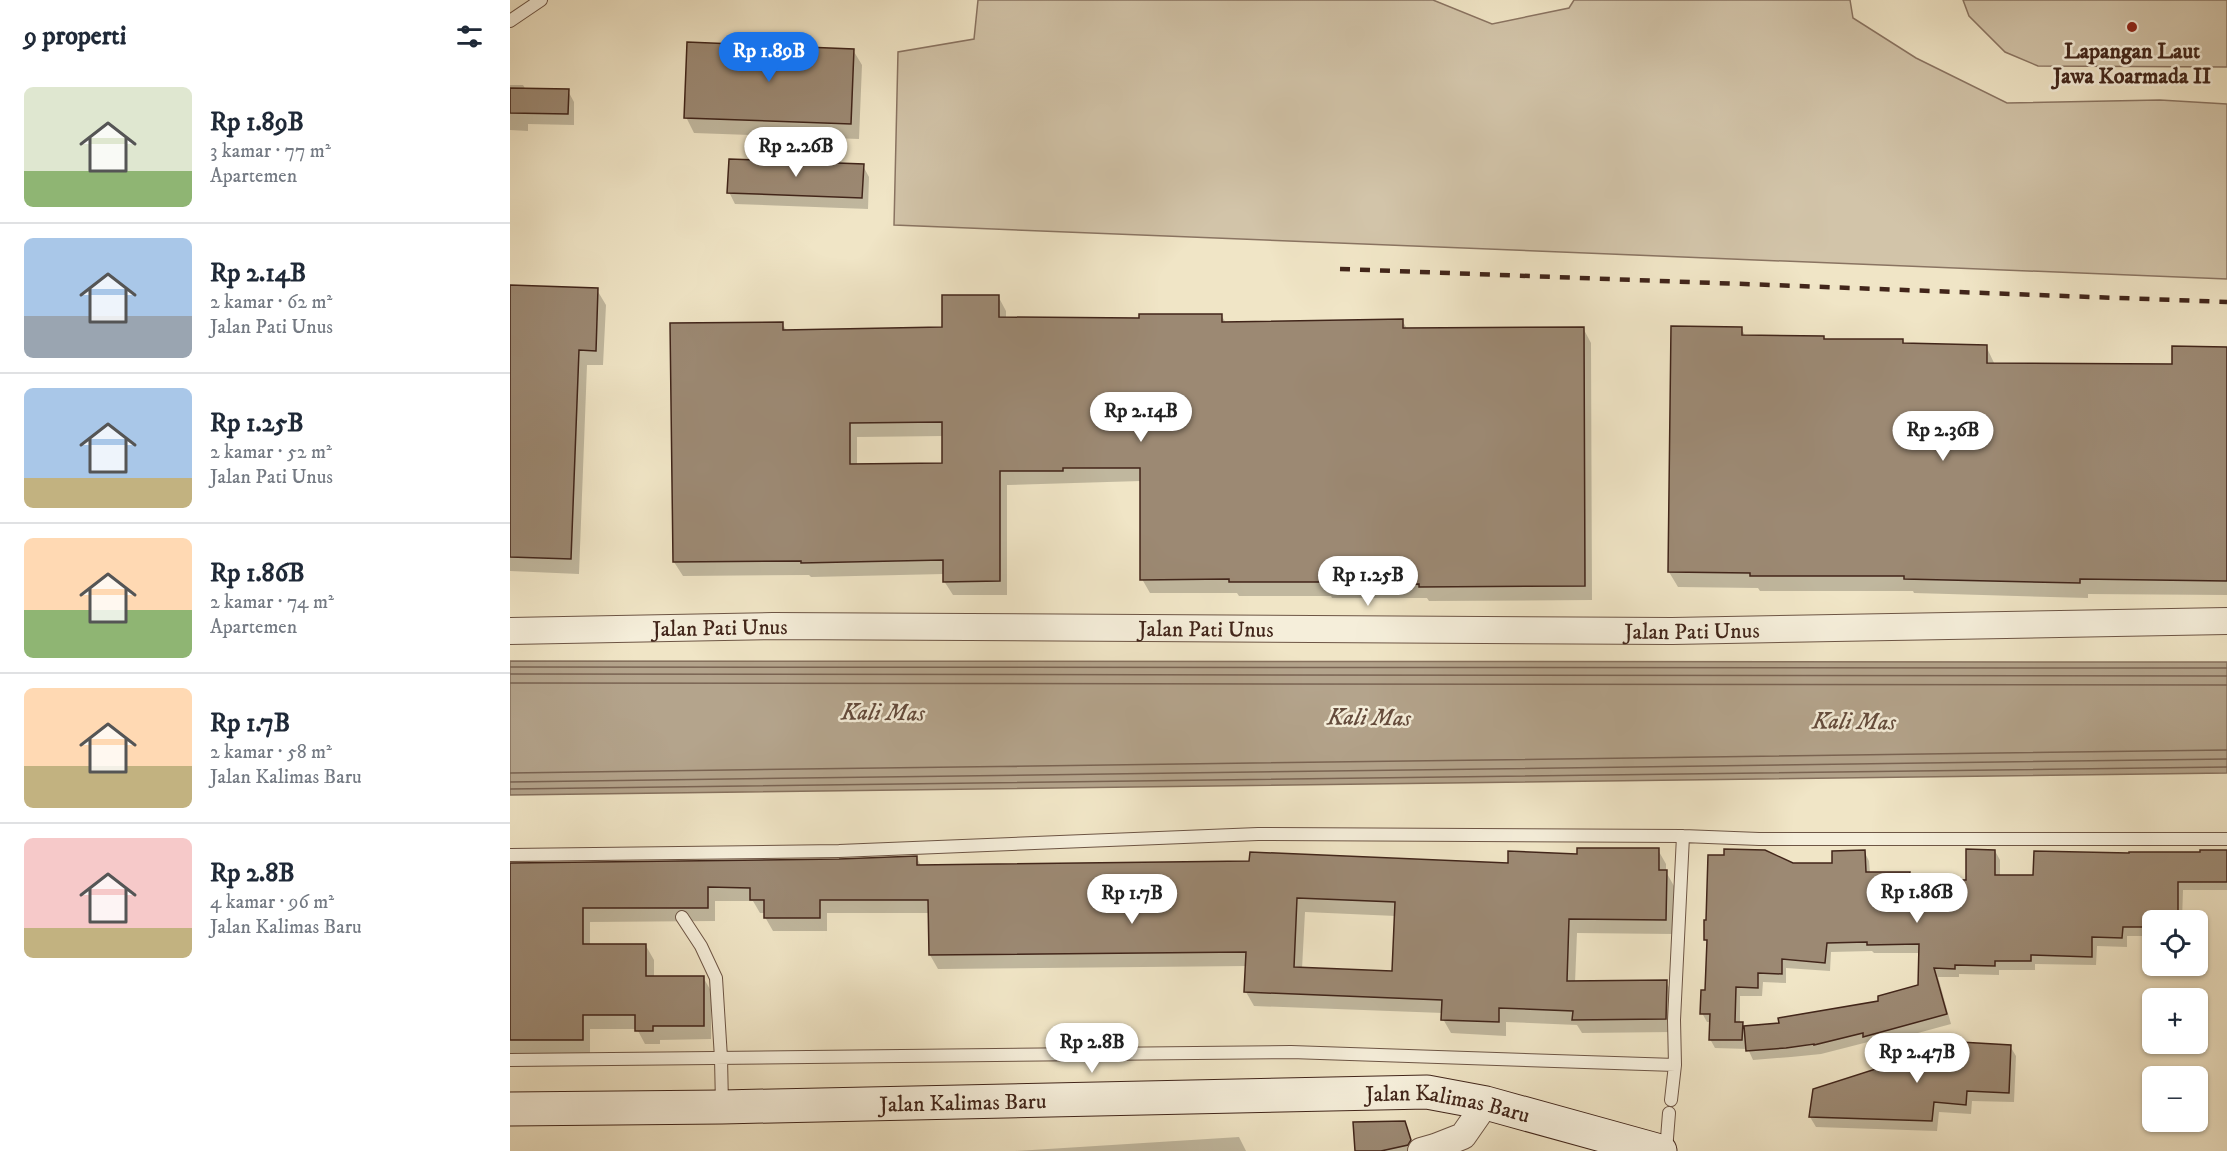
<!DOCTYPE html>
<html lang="id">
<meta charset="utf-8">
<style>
:root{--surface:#fff;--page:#f6f6f7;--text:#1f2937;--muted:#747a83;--line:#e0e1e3;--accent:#1a73e8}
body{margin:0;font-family:"IM FELL DW Pica",serif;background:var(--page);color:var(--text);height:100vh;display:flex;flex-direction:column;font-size:22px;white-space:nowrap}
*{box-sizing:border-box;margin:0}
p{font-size:20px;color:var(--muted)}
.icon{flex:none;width:33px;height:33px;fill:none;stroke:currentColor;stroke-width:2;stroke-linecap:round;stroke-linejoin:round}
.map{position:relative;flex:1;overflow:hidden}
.details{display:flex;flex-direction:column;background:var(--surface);width:510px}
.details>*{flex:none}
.tools{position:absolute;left:1632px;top:910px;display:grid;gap:12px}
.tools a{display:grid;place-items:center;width:66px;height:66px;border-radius:9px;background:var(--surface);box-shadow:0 2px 4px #0004;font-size:30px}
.price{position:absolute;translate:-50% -51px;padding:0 14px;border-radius:21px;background:#fff;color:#222;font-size:20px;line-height:39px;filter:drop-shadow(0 2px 3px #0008)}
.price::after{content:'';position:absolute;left:50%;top:36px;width:18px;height:14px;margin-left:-9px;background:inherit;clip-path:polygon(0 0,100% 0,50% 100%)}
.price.on{background:var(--accent);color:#fff}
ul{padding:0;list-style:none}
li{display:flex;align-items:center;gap:18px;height:150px;padding:0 24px}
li+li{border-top:2px solid var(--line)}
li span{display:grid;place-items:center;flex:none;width:168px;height:120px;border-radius:9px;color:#555}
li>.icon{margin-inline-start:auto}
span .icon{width:72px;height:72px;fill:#fffc;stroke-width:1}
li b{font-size:26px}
h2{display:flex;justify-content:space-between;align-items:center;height:72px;padding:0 24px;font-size:26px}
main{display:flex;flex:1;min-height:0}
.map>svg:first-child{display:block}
</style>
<main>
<section class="details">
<h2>9 properti<svg class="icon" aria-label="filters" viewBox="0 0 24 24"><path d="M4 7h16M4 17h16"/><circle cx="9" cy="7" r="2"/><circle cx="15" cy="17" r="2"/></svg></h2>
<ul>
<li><span style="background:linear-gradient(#dfe7d0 70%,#8fb573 0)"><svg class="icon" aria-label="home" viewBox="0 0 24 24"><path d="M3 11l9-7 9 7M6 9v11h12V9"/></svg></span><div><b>Rp 1.89B</b><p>3 kamar · 77 m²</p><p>Apartemen</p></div></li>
<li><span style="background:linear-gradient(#a9c7e8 65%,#9aa5b1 0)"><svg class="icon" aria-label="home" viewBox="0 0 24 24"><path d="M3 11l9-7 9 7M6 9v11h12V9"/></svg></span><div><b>Rp 2.14B</b><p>2 kamar · 62 m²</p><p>Jalan Pati Unus</p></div></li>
<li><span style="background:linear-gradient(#a9c7e8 75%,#c2b280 0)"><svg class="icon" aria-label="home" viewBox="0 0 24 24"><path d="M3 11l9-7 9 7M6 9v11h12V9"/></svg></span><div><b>Rp 1.25B</b><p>2 kamar · 52 m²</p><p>Jalan Pati Unus</p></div></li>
<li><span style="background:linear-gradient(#ffd9b3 60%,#8fb573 0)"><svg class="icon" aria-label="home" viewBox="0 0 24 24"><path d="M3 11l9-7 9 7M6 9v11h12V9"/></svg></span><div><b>Rp 1.86B</b><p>2 kamar · 74 m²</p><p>Apartemen</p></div></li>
<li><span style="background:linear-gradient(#ffd9b3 65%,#c2b280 0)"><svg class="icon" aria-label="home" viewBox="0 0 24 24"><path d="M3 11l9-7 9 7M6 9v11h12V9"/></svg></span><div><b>Rp 1.7B</b><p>2 kamar · 58 m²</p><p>Jalan Kalimas Baru</p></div></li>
<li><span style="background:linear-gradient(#f6c9c9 75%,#c2b280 0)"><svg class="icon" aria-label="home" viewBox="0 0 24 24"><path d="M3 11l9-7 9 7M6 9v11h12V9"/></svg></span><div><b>Rp 2.8B</b><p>4 kamar · 96 m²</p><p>Jalan Kalimas Baru</p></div></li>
</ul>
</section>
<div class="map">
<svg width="1717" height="1151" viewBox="0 0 1717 1151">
<rect width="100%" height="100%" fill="#f0e5c6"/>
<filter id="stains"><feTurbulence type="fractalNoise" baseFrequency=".00333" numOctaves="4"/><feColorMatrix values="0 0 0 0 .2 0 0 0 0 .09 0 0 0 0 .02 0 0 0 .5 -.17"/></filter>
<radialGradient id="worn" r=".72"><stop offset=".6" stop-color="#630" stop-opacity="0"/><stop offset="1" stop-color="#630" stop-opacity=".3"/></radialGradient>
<!-- green -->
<path fill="#d2c4a9" stroke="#8a7462" stroke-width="1.5" d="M 468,0 L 923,0 L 982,24 L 1059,8 L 1064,0 L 1340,0 L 1343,18 L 1406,58 L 1497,103 L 1650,100 L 1717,104 L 1717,279 L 384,225 L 388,52 L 464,39 Z
M 1453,0 L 1717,0 L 1717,67 L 1528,66 L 1495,52 L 1459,16 Z"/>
<!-- water -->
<path fill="#b4a48c" stroke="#86715e" stroke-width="1.5" d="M 0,661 L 1717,662 L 1717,773 L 0,795 Z"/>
<!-- shadow -->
<path fill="#0003" fill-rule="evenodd" d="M 343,50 L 352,65 L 349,139 L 184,133 L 176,117 Z
M 0,85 L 13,85 L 16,90 L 58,91 L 64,102 L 64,125 L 18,124 L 18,131 L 0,130 Z
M 353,166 L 359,177 L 358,209 L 225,204 L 219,192 Z
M 0,286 L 87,290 L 96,305 L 93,365 L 77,365 L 69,574 L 0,571 Z
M 488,296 L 496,311 L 496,319 L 631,320 L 711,315 L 716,323 L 892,320 L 897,329 L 1073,328 L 1081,343 L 1082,600 L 919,601 L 917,598 L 822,598 L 821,596 L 729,596 L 727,593 L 640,593 L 632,579 L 631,481 L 497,485 L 497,595 L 443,595 L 434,581 L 434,574 L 301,577 L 299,575 L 173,576 L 164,562 L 272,324 L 277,331 L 433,329 ZM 434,436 L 434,464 L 347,465 L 347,437 Z
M 1231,328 L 1236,337 L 1313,338 L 1315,340 L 1392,341 L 1395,345 L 1476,346 L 1485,365 L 1664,365 L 1717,348 L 1717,595 L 1578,594 L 1578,598 L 1404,593 L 1403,591 L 1250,591 L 1248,588 L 1168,587 L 1159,572 Z
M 1148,850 L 1156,864 L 1156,872 L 1164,886 L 1163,934 L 1067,933 L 1065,983 L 1156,982 L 1164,996 L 1163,1032 L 1072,1033 L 1067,1025 L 996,1022 L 996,1036 L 941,1033 L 933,1019 L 933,1013 L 744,1006 L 736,992 L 737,966 L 428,969 L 420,955 L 420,913 L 317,913 L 317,931 L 263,931 L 255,917 L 255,913 L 250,913 L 243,901 L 205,901 L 205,921 L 80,922 L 80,945 L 136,946 L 144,960 L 144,977 L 193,977 L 201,991 L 201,1039 L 150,1040 L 150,1044 L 135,1044 L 127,1029 L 80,1029 L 80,1054 L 0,1054 L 0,865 L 329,861 L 407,858 L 411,866 L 999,865 L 1069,856 ZM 795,912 L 886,916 L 883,972 L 792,969 Z
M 1354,851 L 1359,861 L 1360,873 L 1399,873 L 1403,881 L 1458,881 L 1485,851 L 1490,860 L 1490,876 L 1524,876 L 1717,851 L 1717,890 L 1673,890 L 1672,921 L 1642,921 L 1642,936 L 1617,936 L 1617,947 L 1587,946 L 1586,965 L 1525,964 L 1525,970 L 1489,970 L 1489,975 L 1449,974 L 1449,977 L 1428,977 L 1441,1024 L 1360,1046 L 1358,1042 L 1311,1054 L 1281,1057 L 1243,1060 L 1238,1049 L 1205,1048 L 1200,1039 L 1201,1022 L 1197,1022 L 1192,1013 L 1196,992 L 1198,944 L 1196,940 L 1282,864 L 1324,864 ZM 1362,951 L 1364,953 L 1410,953 L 1410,986 L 1370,1002 L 1271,1024 L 1234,1028 L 1230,1023 L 1230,996 L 1252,996 L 1253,982 L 1276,983 L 1276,968 L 1320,971 L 1321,952 Z
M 1500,1046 L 1506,1056 L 1504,1102 L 1462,1101 L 1461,1114 L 1429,1112 L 1427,1131 L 1306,1127 L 1300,1117 Z
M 894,1122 L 904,1148 L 902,1151 L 847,1151 Z
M 729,1137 L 736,1151 L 505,1151 Z"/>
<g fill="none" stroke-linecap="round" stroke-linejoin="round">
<!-- shore -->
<path stroke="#7a6453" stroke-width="1.5" d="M 0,667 L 1717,668
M 0,674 L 1717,676
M 0,683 L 1717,685
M 0,773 L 1717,750
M 0,782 L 1717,759
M 0,789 L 1717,767"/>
</g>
<!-- building -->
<path fill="#9c8973" stroke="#41251a" stroke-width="1.5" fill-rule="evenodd" d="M 177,42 L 344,49 L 341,124 L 174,118 Z
M 0,88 L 59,89 L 58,114 L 0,113 Z
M 219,159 L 354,164 L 352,198 L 217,193 Z
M 0,285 L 88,288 L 86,351 L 69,350 L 61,559 L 0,557 Z
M 432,295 L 489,295 L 489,317 L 629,318 L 629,314 L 712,314 L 712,322 L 893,319 L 893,328 L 1074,327 L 1075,586 L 909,587 L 909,584 L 813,585 L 813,582 L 719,582 L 719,579 L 630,580 L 630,468 L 553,468 L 553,471 L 490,471 L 490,581 L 433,582 L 433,560 L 291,563 L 291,561 L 163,562 L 160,323 L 273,322 L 273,330 L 432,327 ZM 432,422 L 432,463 L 340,464 L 340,423 Z
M 1161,326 L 1232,327 L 1232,335 L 1314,336 L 1314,339 L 1393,339 L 1393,343 L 1477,345 L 1477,363 L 1662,364 L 1662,346 L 1717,347 L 1717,581 L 1570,579 L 1570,583 L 1394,579 L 1394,576 L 1240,576 L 1240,573 L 1158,572 Z
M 1067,848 L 1149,848 L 1149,870 L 1157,870 L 1156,920 L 1059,919 L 1057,981 L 1157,980 L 1156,1019 L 1062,1020 L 1063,1011 L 989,1008 L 989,1022 L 931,1020 L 932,1000 L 734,992 L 736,952 L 419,955 L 418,900 L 310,900 L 310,918 L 254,918 L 254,900 L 240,900 L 240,888 L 198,887 L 198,908 L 73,908 L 73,944 L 136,944 L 136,976 L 194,976 L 194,1026 L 143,1026 L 143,1031 L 125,1031 L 125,1015 L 73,1015 L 73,1040 L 0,1040 L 0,863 L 329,859 L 407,856 L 407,865 L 739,861 L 740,852 L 998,863 L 998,851 L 1067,854 ZM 787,898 L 885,902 L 882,971 L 784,967 Z
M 1214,849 L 1255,850 L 1283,863 L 1322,863 L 1322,851 L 1355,850 L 1356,872 L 1400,872 L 1399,879 L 1456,880 L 1456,849 L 1485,850 L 1485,875 L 1523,875 L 1524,851 L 1619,853 L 1619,852 L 1690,852 L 1690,850 L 1717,850 L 1717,882 L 1668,882 L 1668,915 L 1638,915 L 1637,927 L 1613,927 L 1612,938 L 1582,937 L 1582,957 L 1521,955 L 1521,961 L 1485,961 L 1485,966 L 1445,965 L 1445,969 L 1424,968 L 1437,1014 L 1353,1037 L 1353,1033 L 1304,1045 L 1304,1044 L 1276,1048 L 1236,1051 L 1234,1026 L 1269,1023 L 1268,1018 L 1368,1001 L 1368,996 L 1408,985 L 1409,944 L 1357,945 L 1357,942 L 1317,943 L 1315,963 L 1272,959 L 1272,974 L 1248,973 L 1248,988 L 1226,987 L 1225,1022 L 1233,1022 L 1232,1040 L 1199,1040 L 1200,1014 L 1190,1014 L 1191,990 L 1195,990 L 1197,940 L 1194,940 L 1194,920 L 1196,920 L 1198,855 L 1214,855 Z
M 1450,1042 L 1501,1045 L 1499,1093 L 1457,1091 L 1456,1105 L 1424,1102 L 1422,1121 L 1299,1117 L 1303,1089 Z
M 895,1121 L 901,1140 L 898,1145 L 871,1151 L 845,1151 L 843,1122 Z"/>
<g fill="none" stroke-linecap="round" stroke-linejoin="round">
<!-- lane casing -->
<g stroke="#6d5545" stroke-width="14">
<path id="lane" d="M 0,21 L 31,0
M 0,855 L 329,851 L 748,834 L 1173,836 L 1249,839 L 1717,839
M 172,917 L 191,946 L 206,978 L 211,1058 L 212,1105
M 0,1060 L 781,1052 L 1165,1065
M 1161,1100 L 1165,1065 L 1164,1020 L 1173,836
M 1156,1151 L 1159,1113"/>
</g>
<!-- street casing -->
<g stroke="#6d5545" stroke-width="28">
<g id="street">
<path id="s1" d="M 0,631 L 263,626 L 1162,631 L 1717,621"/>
<path d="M 911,1151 L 925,1147 L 953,1136 L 976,1103"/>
</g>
</g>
<!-- secondary casing -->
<g stroke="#41251a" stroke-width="35">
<g id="secondary">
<path id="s2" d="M 0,1109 L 212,1107 L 917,1092 L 976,1103 L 1150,1151"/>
</g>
</g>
<!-- lane -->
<use href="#lane" stroke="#f5eeda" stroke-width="12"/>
<!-- street -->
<use href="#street" stroke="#f5eeda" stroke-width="26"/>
<!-- secondary -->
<use href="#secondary" stroke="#f5eeda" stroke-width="33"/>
<!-- rail -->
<path stroke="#41251a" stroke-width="4.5" stroke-dasharray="10 10" stroke-linecap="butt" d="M 830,269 L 1717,302"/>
</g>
<!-- markers -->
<circle fill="#8f2418" stroke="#f5eeda" stroke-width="2" cx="1622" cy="27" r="6"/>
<g text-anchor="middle" stroke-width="5" stroke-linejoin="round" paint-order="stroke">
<!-- poi labels -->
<g font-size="22" font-weight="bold" fill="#41251a" stroke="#f5eeda">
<text x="1622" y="58">Lapangan Laut<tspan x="1622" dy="25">Jawa Koarmada II</tspan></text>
</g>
<!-- street labels -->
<g font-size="22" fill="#41251a" stroke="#f5eeda">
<text dy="8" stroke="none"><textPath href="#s1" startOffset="210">Jalan Pati Unus</textPath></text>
<text dy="8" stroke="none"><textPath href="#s1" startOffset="696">Jalan Pati Unus</textPath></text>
<text dy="8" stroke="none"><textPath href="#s1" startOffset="1182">Jalan Pati Unus</textPath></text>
<text dy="8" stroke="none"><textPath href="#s2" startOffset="453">Jalan Kalimas Baru</textPath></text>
<text dy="8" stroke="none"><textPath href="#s2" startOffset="939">Jalan Kalimas Baru</textPath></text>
</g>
<!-- water labels -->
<g font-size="24" font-style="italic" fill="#644b3c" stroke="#f5eeda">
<text transform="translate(373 712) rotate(1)" y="8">Kali Mas</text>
<text transform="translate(859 717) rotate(1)" y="8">Kali Mas</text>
<text transform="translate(1344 721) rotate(1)" y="8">Kali Mas</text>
</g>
</g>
<rect width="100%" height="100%" filter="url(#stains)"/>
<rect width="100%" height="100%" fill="url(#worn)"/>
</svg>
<div class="tools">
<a><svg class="icon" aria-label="locate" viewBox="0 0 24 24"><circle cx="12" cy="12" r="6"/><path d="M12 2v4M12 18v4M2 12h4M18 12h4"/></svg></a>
<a>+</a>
<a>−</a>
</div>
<b class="price on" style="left:259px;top:83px">Rp 1.89B</b>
<b class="price" style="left:286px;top:178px">Rp 2.26B</b>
<b class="price" style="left:631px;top:443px">Rp 2.14B</b>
<b class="price" style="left:1433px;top:462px">Rp 2.36B</b>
<b class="price" style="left:858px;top:607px">Rp 1.25B</b>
<b class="price" style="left:1407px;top:924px">Rp 1.86B</b>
<b class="price" style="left:622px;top:925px">Rp 1.7B</b>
<b class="price" style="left:582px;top:1074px">Rp 2.8B</b>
<b class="price" style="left:1407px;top:1084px">Rp 2.47B</b>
</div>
</main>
